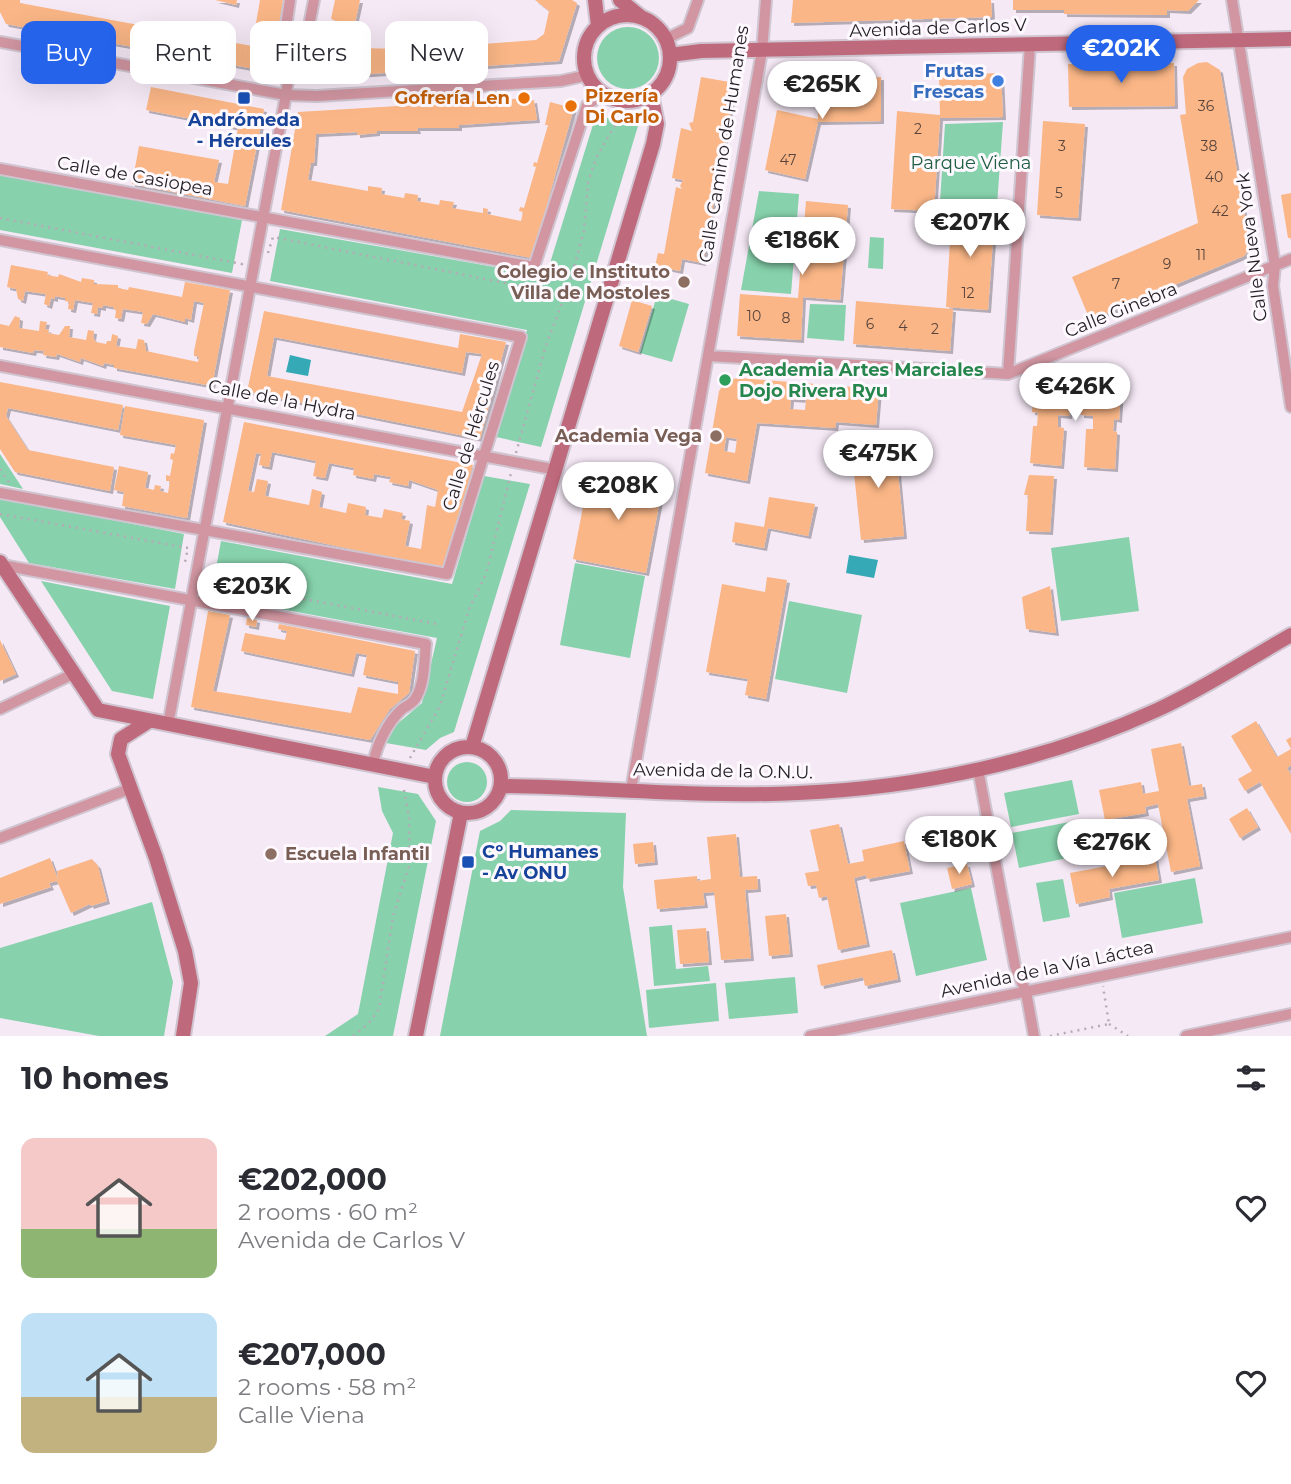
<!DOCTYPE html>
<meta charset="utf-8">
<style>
:root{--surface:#fff;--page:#f2f2f3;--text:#2b2b33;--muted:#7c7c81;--accent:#2563eb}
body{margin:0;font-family:Montserrat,sans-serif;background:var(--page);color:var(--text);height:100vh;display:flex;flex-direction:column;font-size:26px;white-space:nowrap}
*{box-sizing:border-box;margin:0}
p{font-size:23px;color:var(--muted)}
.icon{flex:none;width:38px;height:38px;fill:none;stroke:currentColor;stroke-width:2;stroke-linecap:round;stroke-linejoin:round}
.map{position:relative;height:1036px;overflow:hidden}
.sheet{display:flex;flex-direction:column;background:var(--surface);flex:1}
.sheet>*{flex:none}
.banner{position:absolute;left:21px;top:21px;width:700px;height:63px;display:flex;gap:14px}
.price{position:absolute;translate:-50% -60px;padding:0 16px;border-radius:24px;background:#fff;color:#222;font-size:23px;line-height:46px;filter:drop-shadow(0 2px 4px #0008)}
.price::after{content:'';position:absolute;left:50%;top:42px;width:21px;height:16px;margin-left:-10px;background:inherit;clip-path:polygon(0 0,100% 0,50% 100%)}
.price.current{background:var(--accent);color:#fff}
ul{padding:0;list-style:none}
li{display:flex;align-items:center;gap:21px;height:175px;padding:0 21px}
li span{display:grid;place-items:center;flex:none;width:196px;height:140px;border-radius:14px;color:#555}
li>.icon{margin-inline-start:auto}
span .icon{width:84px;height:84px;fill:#fffc;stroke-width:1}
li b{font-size:30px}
h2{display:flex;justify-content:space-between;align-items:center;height:84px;padding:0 21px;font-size:30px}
.chip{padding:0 24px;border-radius:14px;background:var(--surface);box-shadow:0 7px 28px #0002;font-size:24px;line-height:63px}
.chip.current{background:var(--accent);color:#fff}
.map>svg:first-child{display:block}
</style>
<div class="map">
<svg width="1291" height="1036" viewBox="0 0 1291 1036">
<defs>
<filter id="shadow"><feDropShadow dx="3" dy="3" stdDeviation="0" flood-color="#0004"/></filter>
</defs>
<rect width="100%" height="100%" fill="#f5e9f6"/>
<!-- green -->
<path fill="#87d2ac" d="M597 58a31 31 0 1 1 62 0a31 31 0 1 1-62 0Z
M 596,115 L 638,126 L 541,447 L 496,437 L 527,330 L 270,281 L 280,229 L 546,276 Z
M 1003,122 L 997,205 L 940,202 L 945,124 Z
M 0,175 L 242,220 L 232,273 L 0,230 Z
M 759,191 L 799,194 L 791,294 L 741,290 Z
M 870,237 L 884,238 L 883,269 L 868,268 Z
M 657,295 L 689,304 L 672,362 L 640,353 Z
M 810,304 L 846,305 L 844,341 L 807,338 Z
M 0,454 L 23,489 L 0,484 Z
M 484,476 L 530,484 L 454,732 L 440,738 L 426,750 L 386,743 L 396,725 L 422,703 L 437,638 L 211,596 L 221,541 L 452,584 Z
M 0,498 L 184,534 L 175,589 L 29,563 L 0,517 Z
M 1129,537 L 1139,611 L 1061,621 L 1051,548 Z
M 575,563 L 645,576 L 630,658 L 560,645 Z
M 41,581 L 170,606 L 153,699 L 112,691 Z
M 789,601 L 862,615 L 847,693 L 775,679 Z
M447 782a20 20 0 1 1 40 0a20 20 0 1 1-40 0Z
M 1072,780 L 1079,814 L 1011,827 L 1004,793 Z
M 378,787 L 418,794 L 436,821 L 393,1036 L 325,1036 L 358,1014 L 393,833 L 382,811 Z
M 511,810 L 626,813 L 623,887 L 647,1036 L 440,1036 L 480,831 L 500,821 Z
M 1080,820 L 1087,854 L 1019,868 L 1012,833 Z
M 1195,878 L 1203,923 L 1122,938 L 1114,893 Z
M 1063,879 L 1070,917 L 1043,922 L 1036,883 Z
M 971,888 L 987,960 L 916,976 L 900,903 Z
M 152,902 L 173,982 L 164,1036 L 99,1036 L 0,1018 L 0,948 Z
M 672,925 L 676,969 L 708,966 L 710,981 L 654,986 L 649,927 Z
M 795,977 L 798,1013 L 729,1019 L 725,983 Z
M 716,983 L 719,1021 L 649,1028 L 646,990 Z"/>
<!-- water -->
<path fill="#36a9b6" d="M 290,355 L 311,360 L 308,376 L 286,372 Z
M 849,555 L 878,560 L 874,578 L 846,573 Z"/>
<!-- building -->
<path fill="#fab686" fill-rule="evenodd" filter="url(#shadow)" d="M 0,0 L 20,0 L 20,3 L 252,46 L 260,0 L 283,0 L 271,72 L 6,24 L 0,12 Z
M 215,0 L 237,0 L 236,5 Z
M 335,0 L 360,0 L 355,23 L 350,22 L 349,26 L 331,19 Z
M 535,0 L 572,0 L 577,3 L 559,61 L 312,78 L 306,72 L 315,33 L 336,37 L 335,53 L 364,52 L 364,48 L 398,49 L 397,46 L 406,45 L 406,49 L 460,45 L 460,42 L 469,41 L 469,45 L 536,40 L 544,34 L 549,11 Z
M 793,0 L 991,0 L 992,17 L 791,23 Z
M 1013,0 L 1199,0 L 1188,11 L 1167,10 L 1167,15 L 1064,14 L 1064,10 L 1013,10 Z
M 1207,62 L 1220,70 L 1250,248 L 1244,256 L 1090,320 L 1072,277 L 1198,223 L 1180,115 L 1186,114 L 1183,77 L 1187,69 L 1198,63 Z
M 1174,63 L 1175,106 L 1069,107 L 1068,64 Z
M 1001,73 L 1003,117 L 940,118 L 934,211 L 891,209 L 897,111 L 940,115 L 939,75 Z
M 701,77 L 735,83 L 703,263 L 682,259 L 680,271 L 655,266 L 658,253 L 664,254 L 676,187 L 682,189 L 680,186 L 683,180 L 672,178 L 681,128 L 692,131 L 689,123 L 693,122 Z
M 881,77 L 881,121 L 818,122 L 805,179 L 765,170 L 777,110 L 818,119 L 817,79 Z
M 151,87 L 264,109 L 245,206 L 132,184 L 139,146 L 219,160 L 214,182 L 228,184 L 238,128 L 146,110 Z
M 529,98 L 529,101 L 534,100 L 537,120 L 459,125 L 459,128 L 417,128 L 418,131 L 377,131 L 377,133 L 357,135 L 357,132 L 316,134 L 314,163 L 311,163 L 308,180 L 368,191 L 368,186 L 382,188 L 381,194 L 404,198 L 405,193 L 418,195 L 417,201 L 439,205 L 440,200 L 454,202 L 452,208 L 483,213 L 483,208 L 488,209 L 487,214 L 521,221 L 523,212 L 519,211 L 520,207 L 524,208 L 536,167 L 533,166 L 534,162 L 537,163 L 548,125 L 545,125 L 550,102 L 565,106 L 567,102 L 575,104 L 532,258 L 281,210 L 298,112 Z
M 1043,121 L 1085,124 L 1078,218 L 1037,215 Z
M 1291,193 L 1291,238 L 1288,238 L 1281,195 Z
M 806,201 L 848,205 L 840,300 L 803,297 L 801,340 L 737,336 L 740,294 L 798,298 Z
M 952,209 L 995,212 L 988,310 L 946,307 Z
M 11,265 L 48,272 L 47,275 L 58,277 L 59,274 L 81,282 L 82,278 L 94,280 L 94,284 L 118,285 L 118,288 L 128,290 L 129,287 L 182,297 L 185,282 L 230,290 L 212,386 L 114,368 L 114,365 L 104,363 L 103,366 L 81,358 L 80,362 L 57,354 L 56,357 L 43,355 L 44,351 L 34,350 L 33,353 L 0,347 L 0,324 L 9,326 L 15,316 L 20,318 L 19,328 L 39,331 L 40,321 L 47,322 L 45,329 L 49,330 L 48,333 L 59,335 L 65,326 L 70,326 L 69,337 L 86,340 L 88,330 L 94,331 L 93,338 L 96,342 L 106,344 L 107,341 L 111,341 L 112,334 L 118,336 L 116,346 L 136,349 L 138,339 L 144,340 L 146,351 L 198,362 L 199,357 L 194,356 L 194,351 L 204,303 L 194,301 L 191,320 L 185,318 L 185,322 L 153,314 L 147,324 L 141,323 L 143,312 L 123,309 L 121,319 L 115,318 L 116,311 L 113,307 L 103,305 L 103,308 L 98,307 L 97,314 L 91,313 L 93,303 L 75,300 L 73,310 L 68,309 L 69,302 L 65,301 L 65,298 L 55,296 L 55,299 L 51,298 L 49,306 L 44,304 L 46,294 L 25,291 L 23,301 L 18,299 L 16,289 L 7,287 Z
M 632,300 L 652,306 L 638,352 L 619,346 Z
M 856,301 L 953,309 L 950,351 L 853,344 Z
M 264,311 L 458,348 L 460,334 L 506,342 L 480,439 L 247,392 ZM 274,337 L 462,373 L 466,352 L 482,354 L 462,412 L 267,376 Z
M 739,378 L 879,389 L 876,425 L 836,422 L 835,428 L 757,423 L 747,481 L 705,473 L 719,391 L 727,380 ZM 791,399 L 806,400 L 805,410 L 790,409 ZM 726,437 L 737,439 L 735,453 L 724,451 Z
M 0,382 L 123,405 L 118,430 L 8,408 L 6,416 L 28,450 L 114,467 L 110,491 L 15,472 L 0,449 Z
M 1034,382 L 1071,384 L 1071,388 L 1083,389 L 1084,385 L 1121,388 L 1119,420 L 1114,419 L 1113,431 L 1117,432 L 1115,469 L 1084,467 L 1086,429 L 1093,429 L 1093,416 L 1081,415 L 1081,411 L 1070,410 L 1069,416 L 1058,415 L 1058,427 L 1064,428 L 1061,466 L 1030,463 L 1033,426 L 1037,426 L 1038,413 L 1032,412 Z
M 125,406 L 204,420 L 187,518 L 122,506 L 124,492 L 114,490 L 119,466 L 148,472 L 145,488 L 154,490 L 155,485 L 161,486 L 160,491 L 168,493 L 170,481 L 166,481 L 166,475 L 170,476 L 173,460 L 170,459 L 171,453 L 174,454 L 176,445 L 120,435 Z
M 244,422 L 473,465 L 445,569 L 223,522 ZM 272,452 L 316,461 L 313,476 L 325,478 L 329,463 L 354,468 L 353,475 L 373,479 L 374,474 L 391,477 L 389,482 L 408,486 L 409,480 L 438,490 L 435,507 L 427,505 L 421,549 L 405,546 L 410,521 L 401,519 L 403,513 L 384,509 L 382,518 L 365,515 L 366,507 L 348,503 L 346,513 L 319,507 L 322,492 L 312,489 L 309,505 L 265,496 L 268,481 L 257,479 L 254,492 L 248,491 L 256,453 L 261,454 L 259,465 L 269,467 Z
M 895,440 L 904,536 L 861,540 L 851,444 Z
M 590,470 L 663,484 L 646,573 L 573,559 Z
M 1029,475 L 1054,476 L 1050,532 L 1026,531 L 1028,495 L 1024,495 Z
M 769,497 L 815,504 L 808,536 L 768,528 L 764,548 L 732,542 L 735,522 L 764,527 Z
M 767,577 L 787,580 L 766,699 L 745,695 L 748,679 L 706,672 L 722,584 L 765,592 Z
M 1050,586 L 1056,633 L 1026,629 L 1022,597 Z
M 208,611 L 230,615 L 213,691 L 351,713 L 358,687 L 398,694 L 398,682 L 363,675 L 367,655 L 356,653 L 351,674 L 241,651 L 245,633 L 285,640 L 287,631 L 278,629 L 279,624 L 415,651 L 409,693 L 390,709 L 370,740 L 191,707 Z
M 247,618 L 257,620 L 256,627 L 246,625 Z
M 0,640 L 16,674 L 0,681 Z
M 1256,721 L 1277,757 L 1291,749 L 1286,740 L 1291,737 L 1291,765 L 1287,768 L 1291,775 L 1291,834 L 1260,782 L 1245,791 L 1238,779 L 1252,771 L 1231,736 Z
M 1181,743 L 1189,786 L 1202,784 L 1204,796 L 1187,799 L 1200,866 L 1171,872 L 1158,804 L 1145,807 L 1146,813 L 1105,820 L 1099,790 L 1141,782 L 1143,794 L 1159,791 L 1151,749 Z
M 1247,808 L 1258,827 L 1240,838 L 1229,819 Z
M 839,824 L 848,864 L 864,861 L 862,850 L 904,841 L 910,871 L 867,879 L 866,875 L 854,878 L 867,944 L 838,950 L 827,896 L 819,898 L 816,885 L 808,886 L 805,873 L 819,871 L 810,830 Z
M 736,834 L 740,877 L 757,876 L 758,889 L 745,890 L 751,958 L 721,960 L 714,892 L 703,893 L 705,905 L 657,909 L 654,880 L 697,876 L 697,881 L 711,879 L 707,837 Z
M 653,842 L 655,862 L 635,864 L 633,844 Z
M 1155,857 L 1159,880 L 1109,889 L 1110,897 L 1076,904 L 1070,873 Z
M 50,858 L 58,880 L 57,871 L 92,859 L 98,866 L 107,901 L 91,906 L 90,904 L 71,913 L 57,881 L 49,883 L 51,887 L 0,904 L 0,878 Z
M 967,864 L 972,884 L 952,889 L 947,868 Z
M 786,914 L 790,954 L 769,956 L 765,916 Z
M 706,928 L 709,962 L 680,964 L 677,930 Z
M 892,950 L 898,979 L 865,986 L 863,977 L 821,986 L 817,965 Z"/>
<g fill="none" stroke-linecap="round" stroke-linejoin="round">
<!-- street casing -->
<g stroke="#cfc4d0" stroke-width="14">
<path id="street" d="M 1232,0 L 1275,265 L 1273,286 L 1291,407
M 666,39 L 688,28 L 698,0
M 0,42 L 286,95 L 317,96 L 561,81 L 588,75
M 290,65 L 306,41 L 314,0
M 0,169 L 534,267 L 587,105 L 603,94
M 0,240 L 521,337 L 447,574 L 0,493
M 709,356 L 1008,374 L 1291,259
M 0,366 L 557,470
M 1008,374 L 1030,45
M 2,565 L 426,644 C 424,660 425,685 415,699 C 412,704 406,706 402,709 C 387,723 377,744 373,764
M 0,709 L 73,674
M 168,725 L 286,95 L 290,65 L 284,40 L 290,0
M 978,769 L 1015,966 L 1026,992 L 1034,1036
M 631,790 L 762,51 L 766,0
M 0,838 L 129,789
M 810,1036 L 1291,937
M 1186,1036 L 1291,1014"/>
</g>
<!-- secondary casing -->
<g stroke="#cfc4d0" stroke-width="18">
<path id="secondary" d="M 595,0 L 598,26
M 620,0 L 641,17
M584 58a43 43 0 1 1 86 0a43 43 0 1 1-86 0Z
M 670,55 L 701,51 L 1291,39
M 0,562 L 98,710 L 435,777
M 149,721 L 121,739 L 118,754 L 156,858 L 185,951 L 191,983 L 183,1036
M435 780a33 33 0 1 1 66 0a33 33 0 1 1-66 0Z
M 472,747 L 653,144 L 657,124 L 651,94
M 501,786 C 599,787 699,798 798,793 C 920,788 1046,761 1157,710 C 1203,689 1247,660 1291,635
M 416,1036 L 461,813"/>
</g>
<!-- path -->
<path stroke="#b5abb6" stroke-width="2.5" stroke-dasharray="2 5" stroke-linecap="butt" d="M 0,218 L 242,264 L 242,262
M 268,253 L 273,237 L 566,295
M 516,453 L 546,345 L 569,285 L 584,231 L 588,182 L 597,156 L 617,122 L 625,101
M 0,469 L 10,484
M 0,514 L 188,548 L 185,562
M 211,566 L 208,581 L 437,624
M 410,758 L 440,706 L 469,609 L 486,574 L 511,473
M 1109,1024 L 1128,1036
M 353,1036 L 368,1024 L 379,1009 L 393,916 L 410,863 L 409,817 L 403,785
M 1050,1036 L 1109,1024 L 1103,986"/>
<!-- street -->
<use href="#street" stroke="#d196a1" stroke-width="10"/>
<!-- secondary -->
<use href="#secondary" stroke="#bf6a7c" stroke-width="14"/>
</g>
<!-- markers -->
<circle fill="#3f7fe0" stroke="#fef9fe" stroke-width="2.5" cx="998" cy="81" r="7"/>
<g fill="#1a4fb4" stroke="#fef9fe" stroke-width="2.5">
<rect x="237" y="91" width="14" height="14" rx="3.5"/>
<rect x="461" y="855" width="14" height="14" rx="3.5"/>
</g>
<g fill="#e8710a" stroke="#fef9fe" stroke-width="2.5">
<circle cx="524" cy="98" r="7"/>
<circle cx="571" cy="106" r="7"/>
</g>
<g fill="#8d6e63" stroke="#fef9fe" stroke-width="2.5">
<circle cx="684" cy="282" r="7"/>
<circle cx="716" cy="436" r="7"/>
<circle cx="271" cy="854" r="7"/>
</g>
<circle fill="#2e9e5b" stroke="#fef9fe" stroke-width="2.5" cx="725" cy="380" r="7"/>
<g text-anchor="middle" stroke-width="6" stroke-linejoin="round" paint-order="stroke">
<!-- number labels -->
<g font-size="14" fill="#58443c">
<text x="1206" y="111">36</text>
<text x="918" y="134">2</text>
<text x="1062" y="151">3</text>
<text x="1209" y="151">38</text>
<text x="788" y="165">47</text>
<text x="1214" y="182">40</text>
<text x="1059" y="198">5</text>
<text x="1220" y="216">42</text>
<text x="1201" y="260">11</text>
<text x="1167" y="269">9</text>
<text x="1116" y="289">7</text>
<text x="968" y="298">12</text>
<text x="754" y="321">10</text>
<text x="786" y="323">8</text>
<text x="870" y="329">6</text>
<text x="903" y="331">4</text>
<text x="935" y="334">2</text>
</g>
<!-- street labels -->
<g font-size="18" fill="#221e23" stroke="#fef9fe">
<text transform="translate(938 28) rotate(-2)" y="6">Avenida de Carlos V</text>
<text transform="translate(724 144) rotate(-81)" y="6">Calle Camino de Humanes</text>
<text transform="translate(135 176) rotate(10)" y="6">Calle de Casiopea</text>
<text transform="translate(1252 247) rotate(-97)" y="6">Calle Nueva York</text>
<text transform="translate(1121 310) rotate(-22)" y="6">Calle Ginebra</text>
<text transform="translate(282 400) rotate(11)" y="6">Calle de la Hydra</text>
<text transform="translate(471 436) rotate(-73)" y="6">Calle de Hércules</text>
<text transform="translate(723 771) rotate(1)" y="6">Avenida de la O.N.U.</text>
<text transform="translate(1047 969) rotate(-12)" y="6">Avenida de la Vía Láctea</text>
</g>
<!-- shop labels -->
<g font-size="18" font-weight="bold" fill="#366cbe" stroke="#fef9fe" text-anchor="end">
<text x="984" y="77">Frutas<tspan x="984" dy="21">Frescas</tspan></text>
</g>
<!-- food labels -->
<g font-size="18" font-weight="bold" fill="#c56008" stroke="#fef9fe" text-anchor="start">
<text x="585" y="102">Pizzería<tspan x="585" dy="21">Di Carlo</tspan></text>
<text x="510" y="104" text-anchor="end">Gofrería Len</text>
</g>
<!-- transit labels -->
<g font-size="18" font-weight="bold" fill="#164399" stroke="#fef9fe">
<text x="244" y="126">Andrómeda<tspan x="244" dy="21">- Hércules</tspan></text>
<text x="482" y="858" text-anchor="start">Cº Humanes<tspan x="482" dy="21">- Av ONU</tspan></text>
</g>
<!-- park labels -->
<g font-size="18" fill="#1f5e42" stroke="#fef9fe">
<text x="971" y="169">Parque Viena</text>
</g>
<!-- education labels -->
<g font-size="18" font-weight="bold" fill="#785e54" stroke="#fef9fe" text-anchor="end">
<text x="670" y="278">Colegio e Instituto<tspan x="670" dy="21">Villa de Mostoles</tspan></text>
<text x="702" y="442">Academia Vega</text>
<text x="285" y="860" text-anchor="start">Escuela Infantil</text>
</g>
<!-- leisure labels -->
<g font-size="18" font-weight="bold" fill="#27864d" stroke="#fef9fe" text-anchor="start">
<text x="739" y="376">Academia Artes Marciales<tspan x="739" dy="21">Dojo Rivera Ryu</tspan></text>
</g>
</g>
</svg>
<b class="price current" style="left:1121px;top:85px">€202K</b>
<b class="price" style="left:822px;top:121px">€265K</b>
<b class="price" style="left:970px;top:259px">€207K</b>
<b class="price" style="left:802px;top:277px">€186K</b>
<b class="price" style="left:1075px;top:423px">€426K</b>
<b class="price" style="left:878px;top:490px">€475K</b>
<b class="price" style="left:618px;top:522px">€208K</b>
<b class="price" style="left:252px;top:623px">€203K</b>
<b class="price" style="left:959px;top:876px">€180K</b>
<b class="price" style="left:1112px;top:879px">€276K</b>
<div class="banner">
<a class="chip current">Buy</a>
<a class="chip">Rent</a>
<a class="chip">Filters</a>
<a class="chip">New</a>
</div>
</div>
<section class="sheet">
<h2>10 homes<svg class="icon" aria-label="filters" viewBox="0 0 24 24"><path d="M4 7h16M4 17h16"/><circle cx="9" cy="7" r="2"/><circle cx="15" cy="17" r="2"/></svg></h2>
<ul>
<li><span style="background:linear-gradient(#f6c9c9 65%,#8fb573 0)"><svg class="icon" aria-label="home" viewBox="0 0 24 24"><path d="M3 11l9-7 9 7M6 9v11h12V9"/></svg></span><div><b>€202,000</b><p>2 rooms · 60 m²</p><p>Avenida de Carlos V</p></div><svg class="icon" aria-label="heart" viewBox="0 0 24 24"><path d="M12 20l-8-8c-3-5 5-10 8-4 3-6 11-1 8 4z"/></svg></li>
<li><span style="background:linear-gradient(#bfe0f5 60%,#c2b280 0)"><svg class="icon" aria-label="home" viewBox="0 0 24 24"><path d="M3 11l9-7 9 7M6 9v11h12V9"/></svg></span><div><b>€207,000</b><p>2 rooms · 58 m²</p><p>Calle Viena</p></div><svg class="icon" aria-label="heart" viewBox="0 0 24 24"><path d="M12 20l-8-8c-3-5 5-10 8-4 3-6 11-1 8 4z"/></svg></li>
</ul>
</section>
